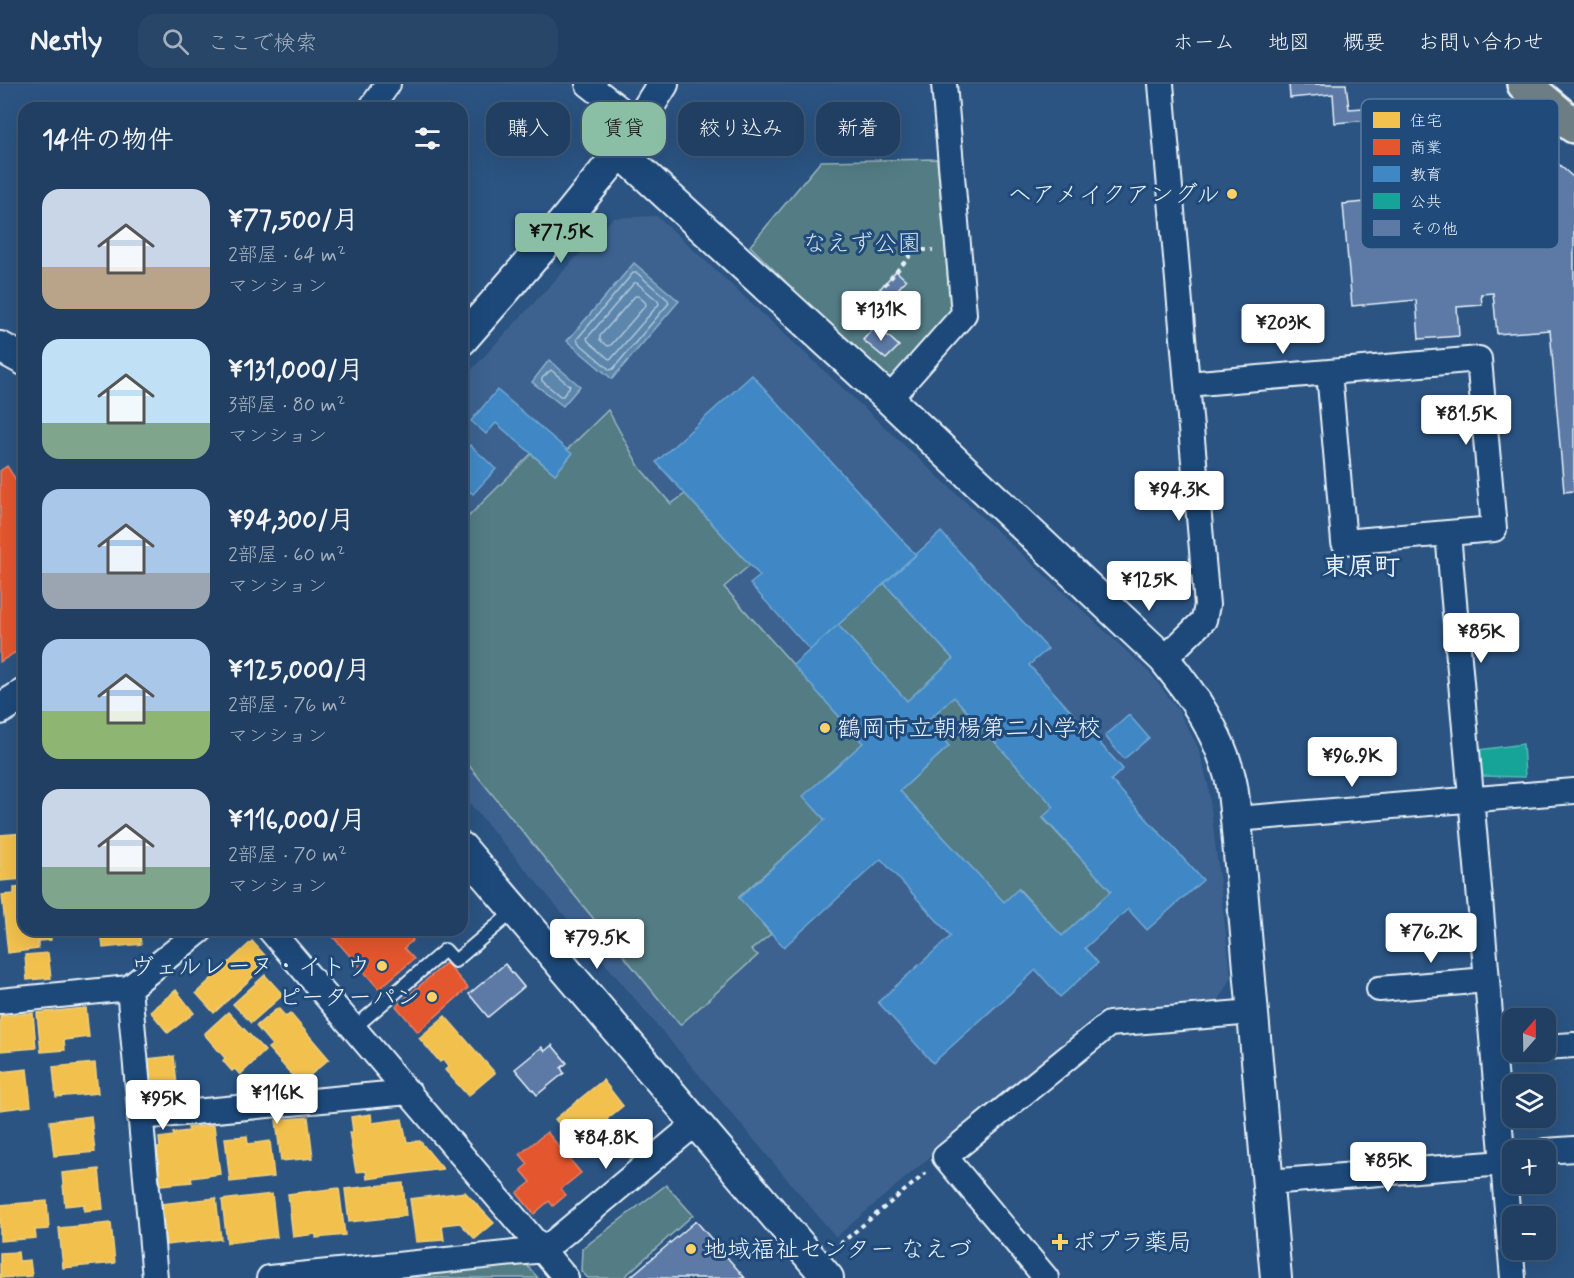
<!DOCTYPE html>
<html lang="ja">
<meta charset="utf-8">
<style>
:root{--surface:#203f62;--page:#284668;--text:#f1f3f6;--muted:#a2afbe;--line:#3d5877;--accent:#8abfa5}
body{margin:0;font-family:Mynerve,"Klee One",sans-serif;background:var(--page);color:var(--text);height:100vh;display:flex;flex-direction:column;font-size:22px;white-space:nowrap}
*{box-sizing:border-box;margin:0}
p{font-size:20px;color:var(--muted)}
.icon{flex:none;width:33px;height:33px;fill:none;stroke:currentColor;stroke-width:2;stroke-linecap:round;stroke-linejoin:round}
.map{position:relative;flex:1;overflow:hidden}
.drawer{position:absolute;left:18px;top:18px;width:450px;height:834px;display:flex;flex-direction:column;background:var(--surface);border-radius:18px;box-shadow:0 6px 24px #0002,0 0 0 2px var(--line)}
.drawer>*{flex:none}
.banner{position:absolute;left:486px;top:18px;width:570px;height:54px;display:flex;gap:12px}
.needle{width:39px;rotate:20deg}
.fabs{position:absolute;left:1502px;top:924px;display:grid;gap:12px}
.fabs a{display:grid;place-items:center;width:54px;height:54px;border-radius:12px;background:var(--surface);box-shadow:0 6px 24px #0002,0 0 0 2px var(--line);font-size:30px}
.price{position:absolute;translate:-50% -51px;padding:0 14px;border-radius:6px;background:#fff;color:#222;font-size:20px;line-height:39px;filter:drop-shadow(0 2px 3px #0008)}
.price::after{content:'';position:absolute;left:50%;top:36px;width:18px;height:14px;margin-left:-9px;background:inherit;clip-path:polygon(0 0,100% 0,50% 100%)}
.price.current{background:var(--accent);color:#111}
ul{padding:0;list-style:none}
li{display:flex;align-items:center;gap:18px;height:150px;padding:0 24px}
li span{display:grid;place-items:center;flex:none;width:168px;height:120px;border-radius:18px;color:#555}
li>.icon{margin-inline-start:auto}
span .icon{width:72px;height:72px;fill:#fffc;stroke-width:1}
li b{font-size:26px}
h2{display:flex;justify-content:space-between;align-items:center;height:72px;padding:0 24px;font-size:26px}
.chip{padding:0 21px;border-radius:18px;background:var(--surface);box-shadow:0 6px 24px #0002,0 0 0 2px var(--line);font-size:21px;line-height:54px}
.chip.current{background:var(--accent);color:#111}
header{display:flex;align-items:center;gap:36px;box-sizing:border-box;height:84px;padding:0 30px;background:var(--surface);border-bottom:2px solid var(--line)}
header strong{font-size:28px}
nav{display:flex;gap:33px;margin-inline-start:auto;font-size:21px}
.search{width:420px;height:54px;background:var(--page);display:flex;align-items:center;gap:15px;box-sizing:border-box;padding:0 21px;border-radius:18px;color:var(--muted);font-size:22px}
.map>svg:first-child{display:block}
</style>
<header>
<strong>Nestly</strong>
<div class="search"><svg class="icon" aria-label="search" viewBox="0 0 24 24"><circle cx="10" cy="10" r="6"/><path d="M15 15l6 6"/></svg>ここで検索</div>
<nav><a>ホーム</a><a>地図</a><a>概要</a><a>お問い合わせ</a></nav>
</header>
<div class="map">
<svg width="1574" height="1194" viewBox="0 0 1574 1194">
<rect width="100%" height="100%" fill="#2b5483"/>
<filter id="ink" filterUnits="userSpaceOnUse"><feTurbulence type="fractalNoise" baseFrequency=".0167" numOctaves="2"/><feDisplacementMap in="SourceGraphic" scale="12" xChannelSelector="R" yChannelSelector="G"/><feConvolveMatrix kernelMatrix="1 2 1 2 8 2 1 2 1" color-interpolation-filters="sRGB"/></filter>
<g filter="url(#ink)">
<!-- built -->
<path fill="#3d6290" d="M 657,132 L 1151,590 L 1178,626 L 1198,663 L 1208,700 L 1231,893 L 1218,917 L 1102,926 L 836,1153 L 462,710 L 462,296 L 613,134 Z"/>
<!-- green -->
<path fill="#527c84" stroke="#9db6be" stroke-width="1.5" d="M 937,75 L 951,230 L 888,300 L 750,162 L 821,77 Z
M 608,326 L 640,384 L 671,420 L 685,410 L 750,481 L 724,503 L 863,659 L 804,712 L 825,736 L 739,813 L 771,850 L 751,866 L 758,871 L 680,941 L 462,673 L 462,439 L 531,370 L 555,390 L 572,370 L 567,366 Z
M 884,499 L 953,575 L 907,617 L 838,541 Z
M 954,613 L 1054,723 L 1043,734 L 1111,807 L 1062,852 L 1019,805 L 1004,818 L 900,707 L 949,662 L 927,637 Z
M 666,1101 L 693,1131 L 623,1194 L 588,1194 L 581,1187 L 582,1165 Z
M 525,1179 L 538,1194 L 361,1194 Z"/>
<!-- water -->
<path fill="#5b86ac" stroke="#93b1ca" stroke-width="1.5" d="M 634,179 L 679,217 L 612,295 L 567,257 Z
M 549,276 L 580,302 L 563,322 L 532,298 Z"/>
<!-- homes -->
<path fill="#f2c14e" stroke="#efcf81" stroke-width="1.5" d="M 24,749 L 24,795 L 0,797 L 0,751 Z
M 24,803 L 24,846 L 50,846 L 51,856 L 38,857 L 38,865 L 8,869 L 2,811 L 14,810 L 14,804 Z
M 101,846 L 139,846 L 141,860 L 103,864 Z
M 252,857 L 270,877 L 214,929 L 196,909 Z
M 48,869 L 51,894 L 27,896 L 25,871 Z
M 265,891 L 283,911 L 251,939 L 233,920 Z
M 176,906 L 194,929 L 168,949 L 150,927 Z
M 86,924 L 89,953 L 64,956 L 65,966 L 41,968 L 37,929 Z
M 278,924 L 286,933 L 290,929 L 329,975 L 300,1000 L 268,964 L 272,961 L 256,942 Z
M 228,928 L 265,967 L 240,991 L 235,985 L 232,987 L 223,977 L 225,974 L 204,950 Z
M 33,929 L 36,964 L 0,967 L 0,932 Z
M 445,932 L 495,989 L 468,1012 L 445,986 L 449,982 L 443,976 L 440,978 L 419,954 Z
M 174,972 L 178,1011 L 164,1013 L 162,1001 L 150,1003 L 147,975 Z
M 95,979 L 98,1009 L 56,1013 L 53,983 Z
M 27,985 L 31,1022 L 0,1026 L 0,988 Z
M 603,996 L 623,1022 L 607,1035 L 612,1041 L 580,1067 L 555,1035 Z
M 371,1030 L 372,1039 L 402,1035 L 407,1058 L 420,1057 L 443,1085 L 367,1095 L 366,1087 L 356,1088 L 349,1048 L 353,1048 L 351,1033 Z
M 91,1032 L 95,1068 L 54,1072 L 50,1037 Z
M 308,1033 L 313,1074 L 281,1077 L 276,1036 Z
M 214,1041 L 220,1090 L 191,1094 L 192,1098 L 161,1101 L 157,1064 L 160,1064 L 159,1054 L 174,1052 L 173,1049 L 189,1047 L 188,1044 Z
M 247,1052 L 248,1060 L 270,1057 L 274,1093 L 230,1098 L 225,1054 Z
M 99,1085 L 103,1125 L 84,1127 L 84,1120 L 65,1122 L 62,1089 Z
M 403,1099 L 406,1132 L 349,1138 L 345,1105 Z
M 339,1104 L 345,1151 L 316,1154 L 316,1150 L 293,1153 L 288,1110 Z
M 465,1108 L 494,1139 L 475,1155 L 460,1139 L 442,1141 L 444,1156 L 416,1158 L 410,1115 Z
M 272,1110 L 277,1153 L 227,1159 L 222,1116 Z
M 216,1114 L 221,1155 L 166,1161 L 161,1120 Z
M 47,1117 L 49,1145 L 35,1146 L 36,1154 L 0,1157 L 0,1121 Z
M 111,1139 L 115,1179 L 63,1184 L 59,1144 Z
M 18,1168 L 19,1177 L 30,1176 L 32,1192 L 0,1194 L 0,1169 Z"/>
<!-- shops -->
<path fill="#e4572e" stroke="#e5856b" stroke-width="1.5" d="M 7,382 L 24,408 L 24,563 L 0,578 L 0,387 Z
M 327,846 L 405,846 L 413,856 L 404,864 L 414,875 L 379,905 Z
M 446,879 L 468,904 L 418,948 L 396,922 Z
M 547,1048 L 581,1089 L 561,1105 L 566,1111 L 553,1122 L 549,1117 L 534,1130 L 517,1109 L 531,1098 L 521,1086 L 528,1080 L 520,1070 Z"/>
<!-- schools -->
<path fill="#3f88c5" stroke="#72a8d4" stroke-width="1.5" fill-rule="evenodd" d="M 752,291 L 916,471 L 810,566 L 750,500 L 760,492 L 656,378 Z
M 497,306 L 572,370 L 555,390 L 496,339 L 486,350 L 471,337 Z
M 470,361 L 496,385 L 473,410 L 462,401 L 462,370 Z
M 941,448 L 1048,565 L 1029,581 L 1123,685 L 1111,696 L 1203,796 L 1147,846 L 1128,825 L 1085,864 L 1098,879 L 1060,913 L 1036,886 L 933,979 L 878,918 L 951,852 L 881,775 L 784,863 L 739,814 L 825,736 L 803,712 L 863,659 L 793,581 L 838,541 L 907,617 L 953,575 L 884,499 ZM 954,613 L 1054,723 L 1043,733 L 1111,807 L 1062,852 L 1018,805 L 1004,818 L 900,707 L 949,662 L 927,637 Z
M 1129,631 L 1149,654 L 1124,675 L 1105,652 Z"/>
<!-- public -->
<path fill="#17a398" stroke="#56bab5" stroke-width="1.5" d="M 1523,660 L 1525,693 L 1480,692 L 1479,666 Z"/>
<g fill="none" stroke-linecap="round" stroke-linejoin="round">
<!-- shore -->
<path stroke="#b0c6da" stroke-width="1.5" d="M 633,189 L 637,189 L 668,216 L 669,219 L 613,285 L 610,286 L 578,258 L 577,255 Z
M 634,199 L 637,199 L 658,217 L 659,220 L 612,274 L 609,275 L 588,257 L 587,254 Z
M 635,212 L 638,212 L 645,218 L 646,221 L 611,261 L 608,262 L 600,256 L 600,252 Z
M 551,286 L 570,302 L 563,312 L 560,312 L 542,297 L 542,294 Z"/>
</g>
<!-- building -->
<path fill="#5d7aa7" stroke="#e8f1f8" stroke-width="1.5" d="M 1289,0 L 1346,0 L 1349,25 L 1378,23 L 1378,30 L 1401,28 L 1402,44 L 1406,44 L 1408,61 L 1467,56 L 1466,39 L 1508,35 L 1574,94 L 1574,407 L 1564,408 L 1550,246 L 1497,250 L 1493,209 L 1481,210 L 1482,221 L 1457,223 L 1459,252 L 1419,255 L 1416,216 L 1352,222 L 1343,120 L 1377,117 L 1370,36 L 1335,39 L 1333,10 L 1290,14 Z
M 896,187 L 906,196 L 889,215 L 878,207 Z
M 876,241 L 899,262 L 886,275 L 863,256 Z
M 505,880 L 524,903 L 488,933 L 469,910 Z
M 552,961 L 567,979 L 561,984 L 564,989 L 537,1011 L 515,985 L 542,963 L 545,967 Z
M 696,1137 L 745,1194 L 629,1194 Z"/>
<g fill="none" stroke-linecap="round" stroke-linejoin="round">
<!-- service casing -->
<g stroke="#e8f1f8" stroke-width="16">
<path id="service" d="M 354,944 L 445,866 L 455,877 L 515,826"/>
</g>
<!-- minor casing -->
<g stroke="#e8f1f8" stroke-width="28">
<path id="minor" d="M 588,0 L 638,39
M 1161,0 L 1187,300 L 1329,288 L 1344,458 L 1494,445 L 1479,275 L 1329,288
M 371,24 L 388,0
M 889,315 L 964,230 L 944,0
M 1448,449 L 1513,1194
M 1164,575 L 1204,536 L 1207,521 L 1187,300
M 1236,735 L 1574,707
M 270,846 L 566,1194
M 129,904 L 155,1194
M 1379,905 L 1487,896
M 0,917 L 129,904 L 201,846
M 1545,963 L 1574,961
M 140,1033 L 409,1008
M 1545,1067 L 1574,1065
M 1269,1098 L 1503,1079
M 269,1194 L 544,1166 L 696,1039
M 1046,1194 L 945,1073 L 1109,940 L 1253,928"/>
</g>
<!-- tertiary casing -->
<g stroke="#e8f1f8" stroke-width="34">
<path id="tertiary" d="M 620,68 L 889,315 L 1164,575 C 1193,611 1218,647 1230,693 C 1234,707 1234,721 1236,735 L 1276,1194
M 462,256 L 548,157 L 620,68 L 663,0
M 0,263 L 24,276
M 0,625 L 24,610
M 462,764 L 828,1194"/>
</g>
<!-- primary casing -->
<g stroke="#e8f1f8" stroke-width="38">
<path id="primary" d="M 1524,0 L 1574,42"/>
</g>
<!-- path -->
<path stroke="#e8f1f8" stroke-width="4" stroke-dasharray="4.5 4.5" stroke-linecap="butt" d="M 849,242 L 915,166 L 933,166
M 840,1160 L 926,1089"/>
<!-- service -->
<use href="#service" stroke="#1f4a7a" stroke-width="12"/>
<!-- minor -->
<use href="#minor" stroke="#1f4a7a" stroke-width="24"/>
<!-- tertiary -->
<use href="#tertiary" stroke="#1f4a7a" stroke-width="30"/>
<!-- primary -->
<use href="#primary" stroke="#6c7e84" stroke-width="33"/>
</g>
</g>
<!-- markers -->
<g fill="#ffd166" stroke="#1f4a7a" stroke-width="2">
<circle cx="1232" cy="110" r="6"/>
<circle cx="825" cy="644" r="6"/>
<circle cx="382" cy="882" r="6"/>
<circle cx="432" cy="913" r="6"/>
<path d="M1057 1149h6v6h6v6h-6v6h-6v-6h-6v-6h6z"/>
<circle cx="691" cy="1165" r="6"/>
</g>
<g text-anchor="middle" stroke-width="6" stroke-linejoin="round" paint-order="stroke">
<!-- poi labels -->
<g font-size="24" fill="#e8f1f8" stroke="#1f4a7a" text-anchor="end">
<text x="1220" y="118">ヘアメイクアングル</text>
<text x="837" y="652" text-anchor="start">鶴岡市立朝楊第二小学校</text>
<text x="370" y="890">ヴェルレーヌ・イトウ</text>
<text x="420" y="921">ピーターパン</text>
<text x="1072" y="1166" text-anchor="start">ポプラ薬局</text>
<text x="703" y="1173" text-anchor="start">地域福祉センター なえづ</text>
</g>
<!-- park labels -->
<g font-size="24" fill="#d2dfe7" stroke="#1f4a7a">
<text x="862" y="167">なえず公園</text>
</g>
<!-- neighbourhood labels -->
<g font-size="26" font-weight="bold" fill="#e8f1f8" stroke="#1f4a7a">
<text x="1361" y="491">東原町</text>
</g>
</g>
<!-- legend -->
<rect x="1361" y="15" width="198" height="150" rx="9" fill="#1f4a7a" stroke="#5b7ca0" stroke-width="1.5"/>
<rect x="1373" y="28" width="27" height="16" fill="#f2c14e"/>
<rect x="1373" y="55" width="27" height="16" fill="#e4572e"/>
<rect x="1373" y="82" width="27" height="16" fill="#3f88c5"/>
<rect x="1373" y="109" width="27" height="16" fill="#17a398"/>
<rect x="1373" y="136" width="27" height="16" fill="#5d7aa7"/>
<g font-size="16" fill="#e8f1f8">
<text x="1410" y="42">住宅</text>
<text x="1410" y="69">商業</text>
<text x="1410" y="96">教育</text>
<text x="1410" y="123">公共</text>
<text x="1410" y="150">その他</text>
</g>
</svg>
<div class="fabs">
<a><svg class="needle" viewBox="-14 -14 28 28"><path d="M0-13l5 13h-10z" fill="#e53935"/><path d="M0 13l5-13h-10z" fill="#a2afbe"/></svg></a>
<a><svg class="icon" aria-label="layers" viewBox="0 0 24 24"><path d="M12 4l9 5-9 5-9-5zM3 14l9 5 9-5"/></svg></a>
<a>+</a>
<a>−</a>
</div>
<b class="price current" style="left:561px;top:180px">¥77.5K</b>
<b class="price" style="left:881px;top:258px">¥131K</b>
<b class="price" style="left:1283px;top:271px">¥203K</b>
<b class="price" style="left:1466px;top:362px">¥81.5K</b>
<b class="price" style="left:1179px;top:438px">¥94.3K</b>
<b class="price" style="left:1149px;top:528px">¥125K</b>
<b class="price" style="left:1481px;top:580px">¥85K</b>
<b class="price" style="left:1352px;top:704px">¥96.9K</b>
<b class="price" style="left:1431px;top:880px">¥76.2K</b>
<b class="price" style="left:597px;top:886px">¥79.5K</b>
<b class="price" style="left:277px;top:1041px">¥116K</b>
<b class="price" style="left:163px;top:1047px">¥95K</b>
<b class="price" style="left:606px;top:1086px">¥84.8K</b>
<b class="price" style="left:1388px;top:1109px">¥85K</b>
<div class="banner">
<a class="chip">購入</a>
<a class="chip current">賃貸</a>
<a class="chip">絞り込み</a>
<a class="chip">新着</a>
</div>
<section class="drawer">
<h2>14件の物件<svg class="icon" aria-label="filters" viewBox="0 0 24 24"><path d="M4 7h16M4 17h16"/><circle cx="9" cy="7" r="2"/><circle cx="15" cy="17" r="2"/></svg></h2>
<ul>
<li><span style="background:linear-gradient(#c9d6e8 65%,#b9a48a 0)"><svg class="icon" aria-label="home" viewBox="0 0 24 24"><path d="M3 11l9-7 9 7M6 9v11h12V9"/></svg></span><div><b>¥77,500/月</b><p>2部屋 · 64 m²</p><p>マンション</p></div></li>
<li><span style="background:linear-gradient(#bfe0f5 70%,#7fa58c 0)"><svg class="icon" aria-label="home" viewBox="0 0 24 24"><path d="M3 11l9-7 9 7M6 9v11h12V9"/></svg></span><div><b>¥131,000/月</b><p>3部屋 · 80 m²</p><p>マンション</p></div></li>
<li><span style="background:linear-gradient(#a9c7e8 70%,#9aa5b1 0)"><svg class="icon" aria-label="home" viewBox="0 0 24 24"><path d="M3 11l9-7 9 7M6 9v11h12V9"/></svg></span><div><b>¥94,300/月</b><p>2部屋 · 60 m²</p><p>マンション</p></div></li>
<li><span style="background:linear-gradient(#a9c7e8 60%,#8fb573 0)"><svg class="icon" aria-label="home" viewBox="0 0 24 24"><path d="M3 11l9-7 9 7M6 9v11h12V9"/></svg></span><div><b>¥125,000/月</b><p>2部屋 · 76 m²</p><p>マンション</p></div></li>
<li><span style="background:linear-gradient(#c9d6e8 65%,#7fa58c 0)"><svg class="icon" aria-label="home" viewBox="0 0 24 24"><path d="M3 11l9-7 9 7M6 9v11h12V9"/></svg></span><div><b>¥116,000/月</b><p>2部屋 · 70 m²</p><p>マンション</p></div></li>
</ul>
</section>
</div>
